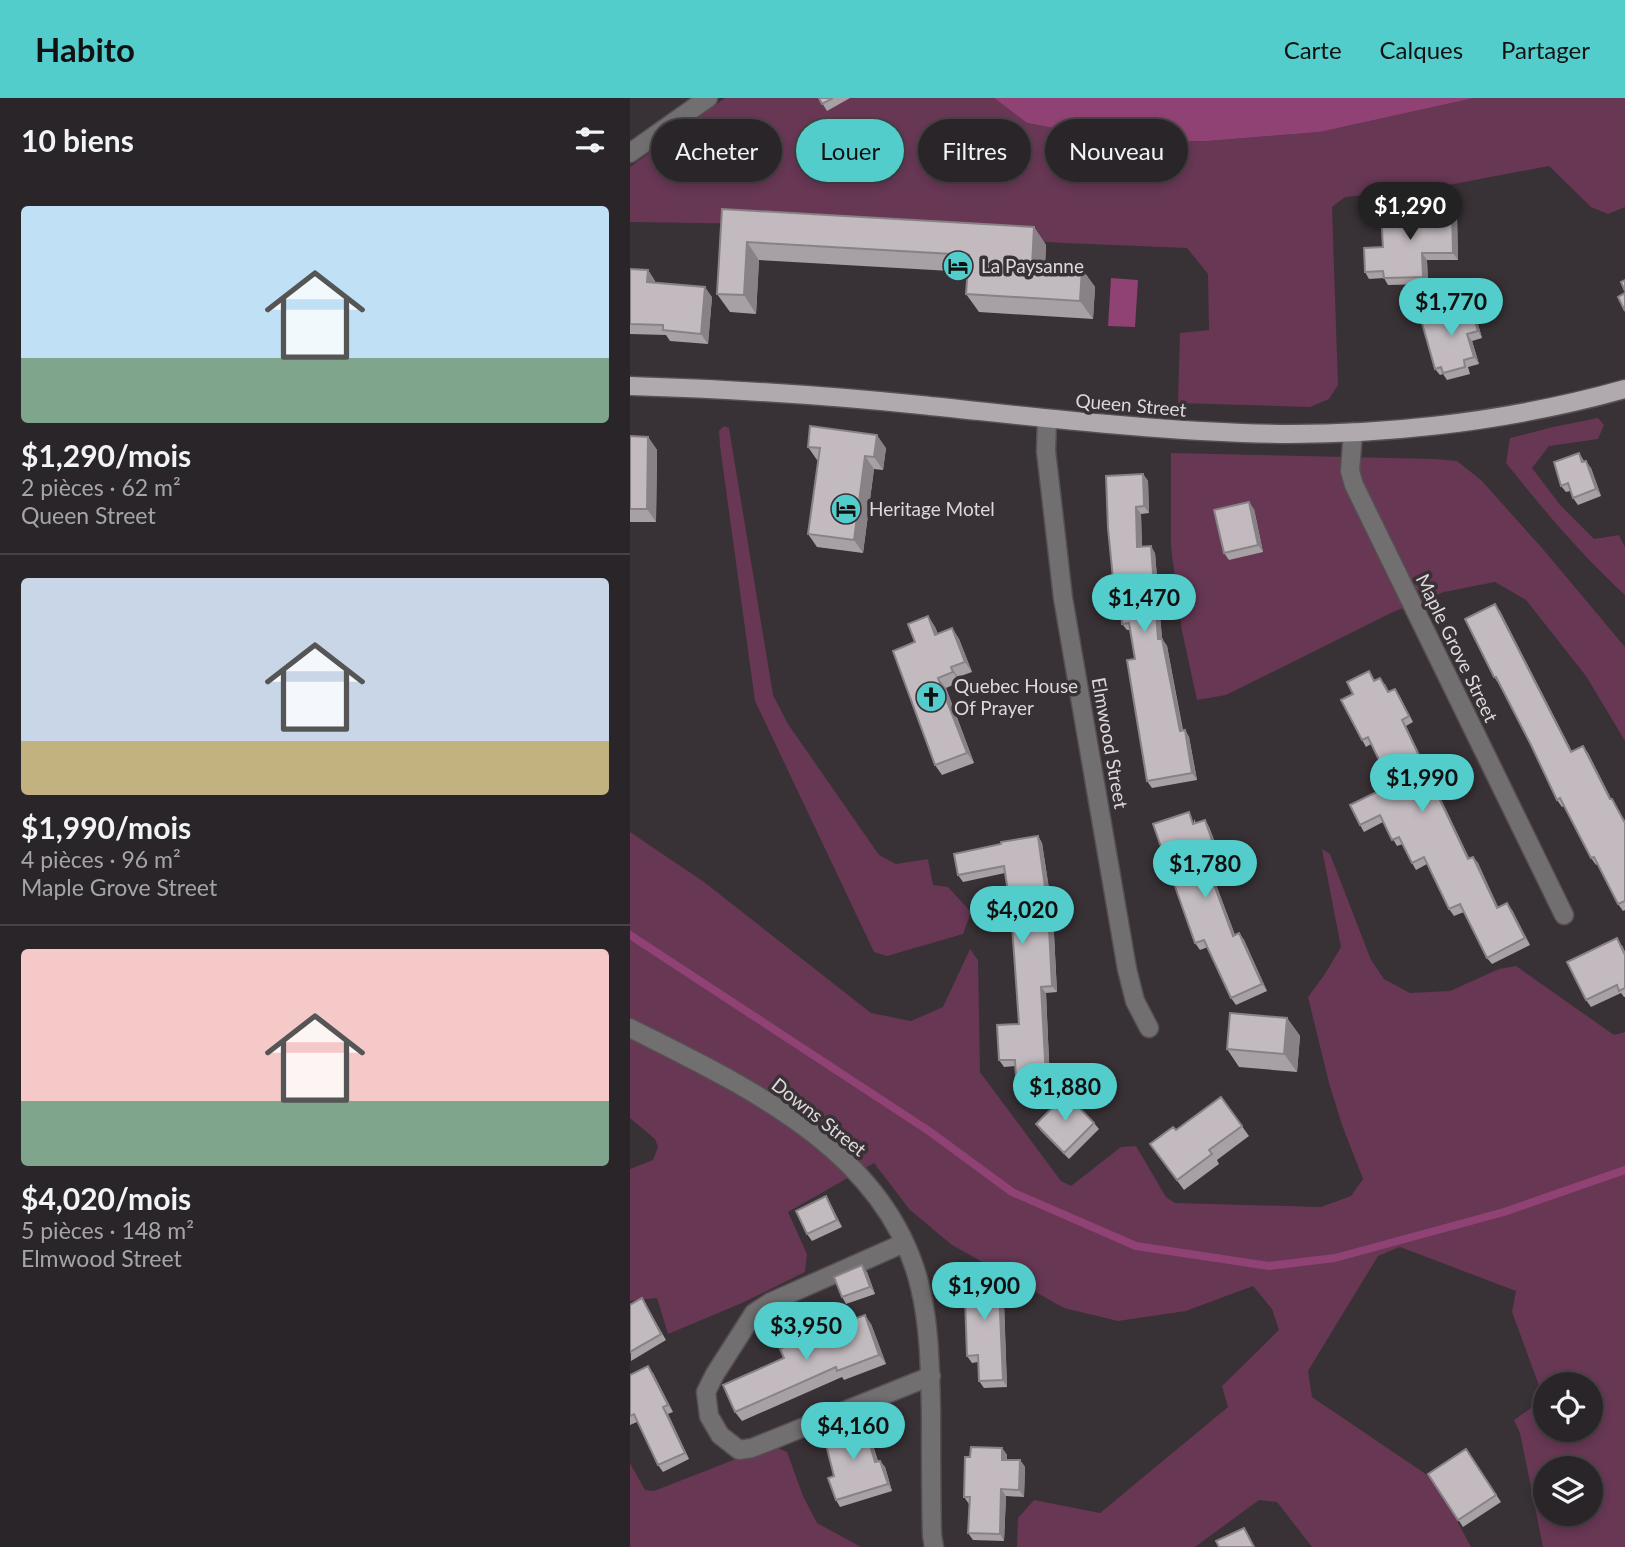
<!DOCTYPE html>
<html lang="fr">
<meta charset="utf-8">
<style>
:root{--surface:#2a2528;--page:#322d30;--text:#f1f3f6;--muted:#a5a5a8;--line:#464245;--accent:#53cdcb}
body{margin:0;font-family:Lato,sans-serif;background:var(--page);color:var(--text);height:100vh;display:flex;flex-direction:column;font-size:26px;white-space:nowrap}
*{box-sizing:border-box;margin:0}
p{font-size:23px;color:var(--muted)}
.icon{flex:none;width:38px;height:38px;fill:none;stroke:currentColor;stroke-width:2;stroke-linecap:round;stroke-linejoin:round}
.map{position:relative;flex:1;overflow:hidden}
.side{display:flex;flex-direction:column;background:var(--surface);width:630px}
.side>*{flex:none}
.guide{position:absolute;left:21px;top:21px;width:665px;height:63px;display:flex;gap:14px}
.buttons{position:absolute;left:903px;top:1274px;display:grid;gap:14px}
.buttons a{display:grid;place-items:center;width:70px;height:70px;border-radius:50%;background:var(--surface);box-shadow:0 4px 10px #0003,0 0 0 2px var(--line);font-size:35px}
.price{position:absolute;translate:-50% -60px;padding:0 16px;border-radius:24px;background:var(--accent);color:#111;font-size:23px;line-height:46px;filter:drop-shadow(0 2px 4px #0008)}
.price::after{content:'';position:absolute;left:50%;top:42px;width:21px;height:16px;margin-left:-10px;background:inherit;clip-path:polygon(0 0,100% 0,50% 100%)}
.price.current{background:#222;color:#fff}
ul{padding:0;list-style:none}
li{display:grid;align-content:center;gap:14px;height:371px;padding:0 21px}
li+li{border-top:2px solid var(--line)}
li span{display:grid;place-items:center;height:217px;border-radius:7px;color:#555}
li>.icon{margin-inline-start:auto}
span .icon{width:126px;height:126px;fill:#fffc;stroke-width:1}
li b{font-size:30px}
h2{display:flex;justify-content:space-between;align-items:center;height:84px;padding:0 21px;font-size:30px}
.chip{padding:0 24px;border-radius:32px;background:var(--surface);box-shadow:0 4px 10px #0003,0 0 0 2px var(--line);font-size:24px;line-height:63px}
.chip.current{background:var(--accent);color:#111}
header{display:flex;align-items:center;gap:42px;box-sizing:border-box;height:98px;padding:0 35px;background:var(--accent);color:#111}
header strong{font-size:33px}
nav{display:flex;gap:38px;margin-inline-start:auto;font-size:24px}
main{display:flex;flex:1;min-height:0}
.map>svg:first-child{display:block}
</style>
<header>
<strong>Habito</strong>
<nav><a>Carte</a><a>Calques</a><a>Partager</a></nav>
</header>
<main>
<section class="side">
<h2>10 biens<svg class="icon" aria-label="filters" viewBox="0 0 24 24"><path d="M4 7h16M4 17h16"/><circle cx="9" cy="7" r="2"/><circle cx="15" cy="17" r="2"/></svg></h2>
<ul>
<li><span style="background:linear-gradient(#bfe0f5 70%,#7fa58c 0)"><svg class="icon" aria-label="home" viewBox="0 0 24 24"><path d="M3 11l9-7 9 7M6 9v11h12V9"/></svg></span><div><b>$1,290/mois</b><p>2 pièces · 62 m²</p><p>Queen Street</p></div></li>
<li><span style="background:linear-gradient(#c9d6e8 75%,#c2b280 0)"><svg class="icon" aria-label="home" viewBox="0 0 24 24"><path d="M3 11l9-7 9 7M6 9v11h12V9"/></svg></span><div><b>$1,990/mois</b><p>4 pièces · 96 m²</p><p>Maple Grove Street</p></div></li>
<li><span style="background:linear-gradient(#f6c9c9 70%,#7fa58c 0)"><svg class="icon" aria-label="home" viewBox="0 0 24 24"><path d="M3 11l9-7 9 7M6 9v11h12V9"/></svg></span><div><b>$4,020/mois</b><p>5 pièces · 148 m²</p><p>Elmwood Street</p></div></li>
</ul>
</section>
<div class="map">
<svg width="995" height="1449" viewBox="0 0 995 1449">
<rect width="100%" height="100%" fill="#383135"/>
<!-- green -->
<path fill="#673754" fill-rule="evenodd" d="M 95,0 L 364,0 L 397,25 L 497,44 L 578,43 L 690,34 L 844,0 L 995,0 L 995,109 L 978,116 L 961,109 L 919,68 L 808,89 L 715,99 L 702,109 L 708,287 L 699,301 L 680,309 L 548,305 L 550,235 L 579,232 L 578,176 L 557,150 L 434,145 L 142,126 L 0,124 L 0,69 Z
M 968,320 L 974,327 L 968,341 L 919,348 L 902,370 L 931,408 L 964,441 L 989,437 L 995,449 L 995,497 C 951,457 913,411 876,365 L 880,340 L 923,329 Z
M 94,328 L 99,330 L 143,597 L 158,626 L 249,757 L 266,766 L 298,761 L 303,787 L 318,789 L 341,814 L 333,836 L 257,858 L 244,854 L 125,603 L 90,348 L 89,333 Z
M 541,355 L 806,361 L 827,363 L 851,382 L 912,450 L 995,549 L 995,643 L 956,578 L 896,502 L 865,484 L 814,494 L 763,514 L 596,597 L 567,602 L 552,533 L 541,449 Z
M 0,734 L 74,784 L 241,915 L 281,923 L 313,909 L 340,851 L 348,862 L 350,974 L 431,1083 L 441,1088 L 491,1049 L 506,1048 L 536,1099 L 545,1105 L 691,1109 L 721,1098 L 733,1081 L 712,1027 L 699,985 L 678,899 L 695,876 L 711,849 L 692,751 L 700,756 L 741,862 L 754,881 L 780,895 L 820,893 L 869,871 L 886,868 L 984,937 L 995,934 L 995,1449 L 913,1449 L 890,1335 L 884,1322 L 914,1301 L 882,1214 L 886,1193 L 770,1149 L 748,1158 L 678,1273 L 682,1299 L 806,1383 L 841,1449 L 682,1449 L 647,1404 L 629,1402 L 565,1449 L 387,1449 L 388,1420 L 404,1402 L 470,1415 L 598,1309 L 592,1288 L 649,1232 L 642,1211 L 623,1188 L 556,1213 L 488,1223 L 434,1210 L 322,1147 L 280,1112 L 244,1065 L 158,1114 L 177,1156 L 175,1174 L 112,1205 L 38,1236 L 27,1200 L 0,1203 L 0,1071 L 23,1062 L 28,1049 L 25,1041 L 0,1020 ZM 915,1286 L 961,1286 L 961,1332 L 915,1332 ZM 915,1370 L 961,1370 L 961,1416 L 915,1416 Z
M 142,1347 L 157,1354 L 173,1398 L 187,1425 L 231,1449 L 0,1449 L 0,1365 L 15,1392 L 24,1393 Z"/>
<!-- water -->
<path fill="#8f4273" d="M 364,0 L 844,0 L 690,34 L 578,43 L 497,44 L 397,25 Z
M 481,180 L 508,182 L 505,229 L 478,228 Z"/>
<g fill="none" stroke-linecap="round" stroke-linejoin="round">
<!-- stream -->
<path stroke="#8f4273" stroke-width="8" d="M 0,837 L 299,1033 L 382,1094 L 506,1148 L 639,1168 L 705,1160 L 874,1114 L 995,1072"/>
<!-- minor casing -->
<g stroke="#564f53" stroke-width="21">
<path id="minor" d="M 0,55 L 78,0
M 417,321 L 416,353 L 433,500 L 497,871 L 505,903 L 519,930
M 723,334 L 720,373 L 724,387 L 934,817
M 0,930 C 113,987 258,1052 290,1189 C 300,1230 300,1273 301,1315 C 301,1356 301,1396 302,1437 L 304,1449
M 274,1145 L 141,1204 L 124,1215 L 85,1276 L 76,1294 L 79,1318 L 90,1337 L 109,1352 L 122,1350 L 301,1278"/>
</g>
<!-- major casing -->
<g stroke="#564f53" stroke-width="21">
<path id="major" d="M 0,288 C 97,291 194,297 291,307 C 398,318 505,331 612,335 C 738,340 874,325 995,291"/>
</g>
<!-- minor -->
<use href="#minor" stroke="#726f71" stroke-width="18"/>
<!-- major -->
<use href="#major" stroke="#b0a9ad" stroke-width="18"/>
</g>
<!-- wall -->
<path fill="#a7a0a4" d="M 189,0 L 220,0 L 197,13 Z
M 92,111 L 404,129 L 416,147 L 415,169 L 452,171 L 465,189 L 463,221 L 349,214 L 336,196 L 338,174 L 129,162 L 126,216 L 100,214 L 87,196 Z
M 822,111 L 827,118 L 828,162 L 797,162 L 798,186 L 758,187 L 754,180 L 739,181 L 735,174 L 753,149 Z
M 0,171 L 18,172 L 25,183 L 25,185 L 82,199 L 78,246 L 40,243 L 36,237 L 0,236 Z
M 839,206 L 844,213 L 852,240 L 842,243 L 849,266 L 838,269 L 840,276 L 817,282 L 813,276 L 810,277 L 805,271 L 816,218 Z
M 0,338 L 18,339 L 27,352 L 26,424 L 0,424 Z
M 178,349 L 256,350 L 253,372 L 244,371 L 233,455 L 187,449 L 178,436 L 188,362 L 187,362 Z
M 949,355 L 954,363 L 961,370 L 971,398 L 948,407 L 943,400 L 940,393 L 936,394 L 931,388 Z
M 513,376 L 518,383 L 519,415 L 511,416 L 512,449 L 525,455 L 532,541 L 537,548 L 553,632 L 555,632 L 559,639 L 567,682 L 522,690 L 517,683 L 505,561 L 500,532 L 497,532 L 492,526 L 492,518 L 486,511 L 476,378 Z
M 624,411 L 633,454 L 599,462 L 594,455 Z
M 870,513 L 942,654 L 958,655 L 981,701 L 986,708 L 995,723 L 995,812 L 993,813 L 988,806 L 967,766 L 966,767 L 961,760 L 934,708 L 932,709 L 927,702 L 901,647 L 869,586 L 864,579 Z
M 298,518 L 305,529 L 308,536 L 322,530 L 329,541 L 342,574 L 328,579 L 330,584 L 316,590 L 344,665 L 312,677 L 305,667 L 285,544 Z
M 745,583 L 755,586 L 759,594 L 769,597 L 783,624 L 776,628 L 839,760 L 843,759 L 848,765 L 868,810 L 882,812 L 900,847 L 862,866 L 857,860 L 834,814 L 824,818 L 819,811 L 797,766 L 786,772 L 782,765 L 773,746 L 767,748 L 753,724 L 734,734 L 730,727 L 761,687 L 741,646 L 736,649 L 732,642 L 723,596 Z
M 564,721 L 566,725 L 575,722 L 579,729 L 591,760 L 579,764 L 581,768 L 579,768 L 605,837 L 609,835 L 614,842 L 637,893 L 606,907 L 601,900 L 578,849 L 570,852 L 565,845 Z
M 408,738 L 412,745 L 423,817 L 427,894 L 416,895 L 420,985 L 391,987 L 386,980 L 386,968 L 374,969 L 369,962 L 389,926 L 381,813 L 375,775 L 333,784 L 328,777 Z
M 992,847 L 995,854 L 995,899 L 994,899 L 991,895 L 961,909 L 956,902 Z
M 657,920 L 670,938 L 667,974 L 609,969 L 597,951 Z
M 591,999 L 619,1038 L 587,1062 L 589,1066 L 554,1092 L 520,1046 L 546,1032 Z
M 464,1025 L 469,1031 L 439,1061 L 411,1033 L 406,1026 Z
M 196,1098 L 200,1105 L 212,1129 L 182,1143 L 177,1136 Z
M 368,1170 L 373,1177 L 377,1289 L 354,1290 L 349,1283 L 348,1264 L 342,1265 L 337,1258 Z
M 237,1174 L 245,1196 L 216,1206 L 212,1199 Z
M 0,1207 L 16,1207 L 36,1242 L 1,1263 Z
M 241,1226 L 256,1266 L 214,1282 L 212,1279 L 112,1323 L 105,1314 Z
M 23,1275 L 43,1314 L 38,1316 L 59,1361 L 33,1374 L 28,1367 L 7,1324 L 0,1327 L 0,1277 Z
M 233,1324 L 238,1331 L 248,1363 L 250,1363 L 255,1369 L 262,1393 L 210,1409 L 206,1402 L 204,1378 Z
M 372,1350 L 377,1357 L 377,1362 L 390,1362 L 395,1369 L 394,1399 L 376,1398 L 374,1443 L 343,1442 L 338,1435 L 339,1406 L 334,1399 L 340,1359 Z
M 836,1351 L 871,1404 L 833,1429 L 798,1376 Z"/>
<!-- shaded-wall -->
<path fill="#888286" d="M 822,111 L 827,118 L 828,162 L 823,155 Z
M 404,129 L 416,147 L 414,186 L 402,168 Z
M 117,144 L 129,162 L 126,216 L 114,197 Z
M 792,155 L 797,162 L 798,186 L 793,179 Z
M 452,171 L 465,189 L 463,221 L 450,203 Z
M 18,172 L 25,183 L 25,195 L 17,184 Z
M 75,189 L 82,199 L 78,246 L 71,236 Z
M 839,206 L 844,213 L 852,240 L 848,233 Z
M 837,236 L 842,243 L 849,266 L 844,259 Z
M 247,337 L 256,350 L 253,372 L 244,359 Z
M 18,339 L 27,352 L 26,424 L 17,411 Z
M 235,358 L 244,371 L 233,455 L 224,442 Z
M 956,363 L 961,370 L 971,398 L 966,391 Z
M 513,376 L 518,383 L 519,415 L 514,408 Z
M 619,404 L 624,411 L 633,454 L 628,447 Z
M 506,409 L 511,416 L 512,456 L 507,449 Z
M 521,448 L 525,455 L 532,541 L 537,548 L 554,640 L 550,633 L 528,541 Z
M 865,506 L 870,513 L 946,661 L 941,654 Z
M 298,518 L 305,529 L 312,547 L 305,537 Z
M 322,530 L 329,541 L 342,574 L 335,564 Z
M 321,569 L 328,579 L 330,584 L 323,574 Z
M 308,580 L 316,590 L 344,665 L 337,655 Z
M 765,591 L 769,597 L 783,624 L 779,618 Z
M 772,622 L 776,628 L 843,768 L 838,761 Z
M 555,632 L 559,639 L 567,682 L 562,675 Z
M 953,648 L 958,655 L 985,708 L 980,701 Z
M 575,722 L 579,729 L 591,760 L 586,754 Z
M 408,738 L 412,745 L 423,817 L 427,894 L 422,888 Z
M 843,759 L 848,765 L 872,817 L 867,810 Z
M 575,762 L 579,768 L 608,845 L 603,838 Z
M 877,805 L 882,812 L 900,847 L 895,840 Z
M 609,835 L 614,842 L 637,893 L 632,886 Z
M 411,889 L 416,895 L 420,985 L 416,979 Z
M 657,920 L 670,938 L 667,974 L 654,956 Z
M 196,1098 L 200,1105 L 212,1129 L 207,1122 Z
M 232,1167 L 237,1174 L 245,1196 L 240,1189 Z
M 368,1170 L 373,1177 L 377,1289 L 373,1282 Z
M 235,1217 L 241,1226 L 256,1266 L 249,1257 Z
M 18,1268 L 23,1275 L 43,1314 L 38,1307 Z
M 33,1309 L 38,1316 L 59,1361 L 55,1355 Z
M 233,1324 L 238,1331 L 250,1371 L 245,1364 Z
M 372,1350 L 377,1357 L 377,1369 L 372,1362 Z
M 390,1362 L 395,1369 L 394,1399 L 389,1392 Z
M 250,1363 L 255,1369 L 262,1393 L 258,1386 Z
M 371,1391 L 376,1398 L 374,1443 L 370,1436 Z"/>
<!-- building -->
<path fill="#c2babf" stroke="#888286" stroke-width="2" d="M 189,0 L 203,0 L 192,6 Z
M 92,111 L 404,129 L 402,168 L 452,171 L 450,203 L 336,196 L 339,157 L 117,144 L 114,197 L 87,196 Z
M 822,111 L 823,155 L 792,155 L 793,179 L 754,180 L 753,173 L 735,174 L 734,150 L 753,149 L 751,114 Z
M 0,171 L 18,172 L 17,184 L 75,189 L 71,236 L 33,232 L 33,227 L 0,226 Z
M 995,182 L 995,193 L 991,184 Z
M 995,195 L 995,213 L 988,199 Z
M 839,206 L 848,233 L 837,236 L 844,259 L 834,262 L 835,269 L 813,275 L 811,269 L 805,271 L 792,225 L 816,218 L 815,213 Z
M 180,328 L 247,337 L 244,359 L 235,358 L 224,442 L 178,436 L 190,350 L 178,349 Z
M 0,338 L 18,339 L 17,411 L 0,411 Z
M 949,355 L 952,364 L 956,363 L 966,391 L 943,400 L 938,385 L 931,388 L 924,364 Z
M 513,376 L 514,408 L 506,409 L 507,449 L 521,448 L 528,541 L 532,541 L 550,633 L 555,632 L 562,675 L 517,683 L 497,562 L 505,561 L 499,525 L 492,526 L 491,511 L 486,511 L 478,430 L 476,378 Z
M 619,404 L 628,447 L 594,455 L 584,412 Z
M 865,506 L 941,654 L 953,648 L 980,701 L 982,701 L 995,725 L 995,803 L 988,806 L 964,759 L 961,760 L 930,700 L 927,702 L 901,647 L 866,579 L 864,579 L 835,521 Z
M 298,518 L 305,537 L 322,530 L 335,564 L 321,569 L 323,574 L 308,580 L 337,655 L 305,667 L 263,553 L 285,544 L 278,526 Z
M 739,573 L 744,583 L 750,580 L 758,594 L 765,591 L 779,618 L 772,622 L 838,761 L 843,759 L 867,810 L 877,805 L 895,840 L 857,860 L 830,806 L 819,811 L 794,759 L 782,765 L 769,739 L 762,742 L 750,717 L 730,727 L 720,707 L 761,687 L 738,639 L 732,642 L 711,602 L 723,596 L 717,584 Z
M 559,714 L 563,726 L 575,722 L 586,754 L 574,757 L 576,761 L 575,762 L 603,838 L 609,835 L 632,886 L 601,900 L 574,842 L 565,845 L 523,726 Z
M 408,738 L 418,811 L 422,888 L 411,889 L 416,979 L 386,980 L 385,962 L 369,962 L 367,927 L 389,926 L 381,813 L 374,768 L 328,777 L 324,756 L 371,746 L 371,744 Z
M 987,840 L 995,857 L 995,890 L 989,893 L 987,887 L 956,902 L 937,864 Z
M 600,915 L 657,920 L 654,956 L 597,951 Z
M 436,996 L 464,1025 L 434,1055 L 406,1026 Z
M 591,999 L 612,1028 L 579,1052 L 582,1056 L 547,1082 L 520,1046 L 543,1029 L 546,1032 Z
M 196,1098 L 207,1122 L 177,1136 L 166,1113 Z
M 232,1167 L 240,1189 L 212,1199 L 204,1179 Z
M 368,1170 L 373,1282 L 349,1283 L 348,1257 L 337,1258 L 334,1172 Z
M 12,1200 L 31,1236 L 0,1254 L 0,1207 Z
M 235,1217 L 249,1257 L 207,1273 L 206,1269 L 105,1314 L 93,1287 L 154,1260 L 150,1251 L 186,1235 Z
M 18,1268 L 38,1307 L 33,1309 L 55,1355 L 28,1367 L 4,1316 L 0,1318 L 0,1277 Z
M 233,1324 L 245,1364 L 250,1363 L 258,1386 L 206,1402 L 198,1380 L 204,1378 L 193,1335 Z
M 341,1349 L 372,1350 L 372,1362 L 390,1362 L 389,1392 L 371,1391 L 370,1436 L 338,1435 L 340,1399 L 334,1399 L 335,1359 L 340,1359 Z
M 836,1351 L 866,1397 L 828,1422 L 798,1376 Z
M 614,1430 L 624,1449 L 589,1449 L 586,1443 Z"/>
<!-- icons -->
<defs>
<g id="hotel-disc" transform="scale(1.575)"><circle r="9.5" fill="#53cdcb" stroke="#383135"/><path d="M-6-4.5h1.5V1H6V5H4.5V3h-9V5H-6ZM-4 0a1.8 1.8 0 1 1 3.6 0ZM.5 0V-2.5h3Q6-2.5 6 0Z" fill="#111"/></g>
<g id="church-disc" transform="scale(1.575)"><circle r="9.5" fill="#53cdcb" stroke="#383135"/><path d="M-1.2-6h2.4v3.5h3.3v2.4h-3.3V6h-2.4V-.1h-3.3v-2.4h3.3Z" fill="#111"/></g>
</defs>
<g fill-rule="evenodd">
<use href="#hotel-disc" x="328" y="168"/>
<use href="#hotel-disc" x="216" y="411"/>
<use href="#church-disc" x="301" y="599"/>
</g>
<g text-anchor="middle" stroke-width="7" stroke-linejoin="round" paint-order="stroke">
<!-- poi labels -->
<g font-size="19" fill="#ddd9db" stroke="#383135" text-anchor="start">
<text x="351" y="175">La Paysanne</text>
<text x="239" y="418">Heritage Motel</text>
<text x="324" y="595">Quebec House<tspan x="324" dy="22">Of Prayer</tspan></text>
</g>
<!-- street labels -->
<g font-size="19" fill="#ddd9db" stroke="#383135">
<text transform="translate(501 307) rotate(5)" y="7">Queen Street</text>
<text transform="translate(827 550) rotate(64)" y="7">Maple Grove Street</text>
<text transform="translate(480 645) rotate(80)" y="7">Elmwood Street</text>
<text transform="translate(189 1019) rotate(38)" y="7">Downs Street</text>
</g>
</g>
</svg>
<div class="buttons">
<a><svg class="icon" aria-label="locate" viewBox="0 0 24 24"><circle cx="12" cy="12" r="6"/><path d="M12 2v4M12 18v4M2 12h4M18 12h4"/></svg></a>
<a><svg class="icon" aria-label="layers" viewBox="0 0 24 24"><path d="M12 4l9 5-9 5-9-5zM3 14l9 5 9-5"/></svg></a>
</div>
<b class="price current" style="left:780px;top:144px">$1,290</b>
<b class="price" style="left:821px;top:240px">$1,770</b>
<b class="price" style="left:514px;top:536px">$1,470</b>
<b class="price" style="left:792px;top:716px">$1,990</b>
<b class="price" style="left:575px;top:802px">$1,780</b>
<b class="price" style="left:392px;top:848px">$4,020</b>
<b class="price" style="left:435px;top:1025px">$1,880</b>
<b class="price" style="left:354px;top:1224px">$1,900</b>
<b class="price" style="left:176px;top:1264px">$3,950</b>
<b class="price" style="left:223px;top:1364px">$4,160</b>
<div class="guide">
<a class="chip">Acheter</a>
<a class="chip current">Louer</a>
<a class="chip">Filtres</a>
<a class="chip">Nouveau</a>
</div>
</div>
</main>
